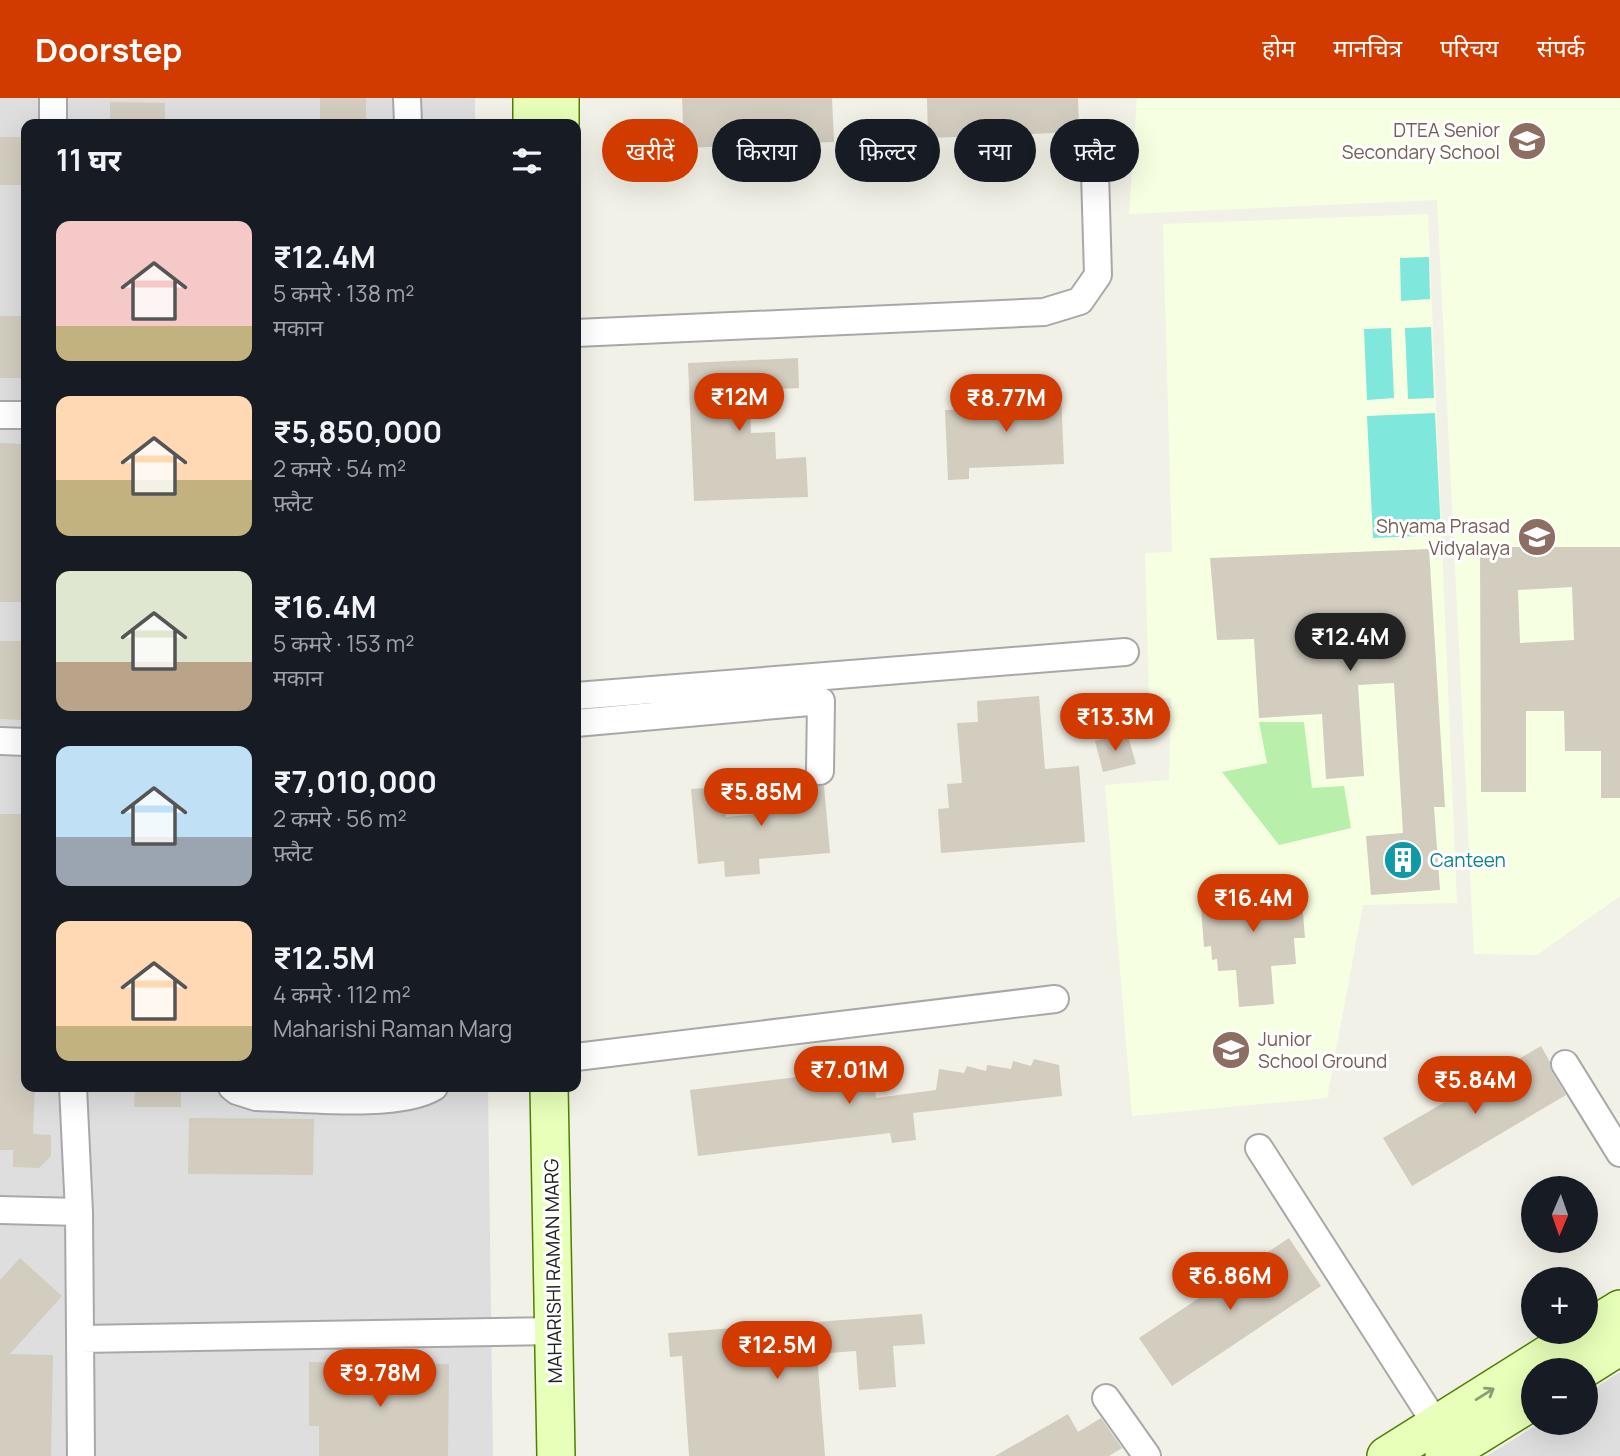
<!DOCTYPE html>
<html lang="hi">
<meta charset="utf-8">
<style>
:root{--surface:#171b24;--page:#242831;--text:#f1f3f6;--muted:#9ea1a6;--accent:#d23b00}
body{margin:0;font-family:Manrope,"Noto Sans Devanagari",sans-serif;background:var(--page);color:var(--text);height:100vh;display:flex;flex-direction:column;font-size:26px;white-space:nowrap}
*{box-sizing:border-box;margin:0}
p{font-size:23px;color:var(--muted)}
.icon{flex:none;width:38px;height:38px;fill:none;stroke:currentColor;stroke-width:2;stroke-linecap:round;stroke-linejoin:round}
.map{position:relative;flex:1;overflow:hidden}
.drawer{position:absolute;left:21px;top:21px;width:560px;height:973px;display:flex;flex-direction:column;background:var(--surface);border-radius:14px;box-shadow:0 7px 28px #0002}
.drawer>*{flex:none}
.top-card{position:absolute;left:602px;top:21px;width:665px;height:63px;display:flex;gap:14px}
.needle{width:46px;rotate:182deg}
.tools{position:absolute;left:1521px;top:1078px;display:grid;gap:14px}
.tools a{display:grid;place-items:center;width:77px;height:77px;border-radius:50%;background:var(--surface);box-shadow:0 7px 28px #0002;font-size:35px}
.price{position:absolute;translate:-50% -60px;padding:0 16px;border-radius:24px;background:var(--accent);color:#fff;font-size:23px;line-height:46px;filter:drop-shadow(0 2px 4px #0008)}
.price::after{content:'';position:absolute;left:50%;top:42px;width:21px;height:16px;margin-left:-10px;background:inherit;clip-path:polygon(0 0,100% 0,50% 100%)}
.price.selected{background:#222;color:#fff}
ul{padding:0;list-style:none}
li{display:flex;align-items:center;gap:21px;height:175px;padding:0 35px}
li span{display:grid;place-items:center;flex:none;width:196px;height:140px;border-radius:14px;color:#555}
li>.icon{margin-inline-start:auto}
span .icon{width:84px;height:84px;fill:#fffc;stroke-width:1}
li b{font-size:30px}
h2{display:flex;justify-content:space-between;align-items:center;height:84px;padding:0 35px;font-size:30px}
.pill{padding:0 24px;border-radius:32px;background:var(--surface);box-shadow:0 7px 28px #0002;font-size:24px;line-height:63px}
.pill.selected{background:var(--accent);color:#fff}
header{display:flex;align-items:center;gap:42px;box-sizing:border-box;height:98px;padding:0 35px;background:var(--accent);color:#fff}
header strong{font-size:33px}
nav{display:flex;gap:38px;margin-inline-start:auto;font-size:24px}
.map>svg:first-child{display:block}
</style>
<header>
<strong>Doorstep</strong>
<nav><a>होम</a><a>मानचित्र</a><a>परिचय</a><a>संपर्क</a></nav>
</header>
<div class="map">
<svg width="1620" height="1358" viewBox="0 0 1620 1358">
<rect width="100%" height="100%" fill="#f2f1e7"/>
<!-- residential -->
<path fill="#dfdede" d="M 0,0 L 475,0 L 475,26 L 26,26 L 26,989 L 488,989 L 493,1358 L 0,1358 Z
M 1620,1274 L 1620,1358 L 1487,1358 L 1540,1325 L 1586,1325 L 1586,1296 Z"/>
<!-- education -->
<path fill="#f7ffe3" d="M 1137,0 L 1620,0 L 1620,798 L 1537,857 L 1474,856 L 1437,102 L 1129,116 Z
M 1428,116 L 1457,805 L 1363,807 L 1327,1000 L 1132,1018 L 1105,687 L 1169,682 L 1171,600 L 1149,600 L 1145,455 L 1172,454 L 1163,126 Z"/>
<!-- grass -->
<path fill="#b8efaa" d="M 1259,624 L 1304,624 L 1312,690 L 1344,688 L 1351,730 L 1279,747 L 1222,674 L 1267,665 Z"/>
<!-- pitch -->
<path fill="#7fe7dc" d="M 1429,159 L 1430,201 L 1401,203 L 1400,160 Z
M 1431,229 L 1434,300 L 1408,301 L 1405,230 Z
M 1391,230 L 1394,300 L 1367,302 L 1364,231 Z
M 1435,315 L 1441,437 L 1373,440 L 1367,318 Z"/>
<!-- building -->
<path fill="#d2cdbf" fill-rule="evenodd" d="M 320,0 L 366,0 L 366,26 L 320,26 Z
M 682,0 L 832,0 L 834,44 L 684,50 Z
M 927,0 L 1078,0 L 1079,34 L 928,40 Z
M 110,4 L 165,5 L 165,26 L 110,26 Z
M 0,39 L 26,39 L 26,87 L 0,87 Z
M 0,218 L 26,218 L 26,280 L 0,280 Z
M 798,260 L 799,290 L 749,292 L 751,335 L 775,334 L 776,361 L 806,359 L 808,399 L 694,403 L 688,265 Z
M 1061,295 L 1064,366 L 969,370 L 969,381 L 948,382 L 945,312 L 996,310 L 995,298 Z
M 0,345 L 24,346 L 23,437 L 26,437 L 26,504 L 0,504 Z
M 1480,449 L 1620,449 L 1620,700 L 1601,700 L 1601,653 L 1565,653 L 1564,613 L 1526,613 L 1526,694 L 1481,694 ZM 1572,489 L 1574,542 L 1520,545 L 1518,492 Z
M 1429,451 L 1445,709 L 1434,709 L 1440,792 L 1371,797 L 1366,738 L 1403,735 L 1394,585 L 1358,587 L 1364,678 L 1326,681 L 1322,616 L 1259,620 L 1254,541 L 1217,542 L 1210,460 Z
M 0,543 L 24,543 L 24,622 L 0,621 Z
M 1039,598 L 1045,671 L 1079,668 L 1085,744 L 941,755 L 938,711 L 949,710 L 947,686 L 962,685 L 957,625 L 978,624 L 977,603 Z
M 1127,635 L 1136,666 L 1103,674 L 1095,643 Z
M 807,681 L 813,687 L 824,688 L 830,755 L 759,761 L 760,776 L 725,779 L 724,763 L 698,766 L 691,691 L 724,689 L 726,719 L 781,714 L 779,684 Z
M 0,716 L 26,716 L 26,989 L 35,989 L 33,1036 L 51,1037 L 51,1058 L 39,1070 L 13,1069 L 13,1052 L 0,1052 Z
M 1270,778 L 1271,790 L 1288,789 L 1290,804 L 1302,803 L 1305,840 L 1294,840 L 1296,866 L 1271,868 L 1274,906 L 1239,909 L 1236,872 L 1218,873 L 1217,861 L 1212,862 L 1211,848 L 1204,849 L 1201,810 L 1212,809 L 1211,796 L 1226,794 L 1225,781 Z
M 1541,948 L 1550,964 L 1552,974 L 1566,997 L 1412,1088 L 1383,1040 Z
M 1034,961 L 1059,967 L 1062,998 L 913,1015 L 916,1042 L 892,1045 L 890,1035 L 698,1058 L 690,992 L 873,970 L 876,1000 L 936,992 L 939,971 L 964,975 L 967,968 L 986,973 L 987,967 L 1011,971 L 1013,963 L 1031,968 Z
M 135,989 L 181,989 L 181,1009 L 134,1009 Z
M 189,1020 L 314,1021 L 313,1077 L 188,1076 Z
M 1289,1140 L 1321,1188 L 1172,1288 L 1139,1240 Z
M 20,1160 L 62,1198 L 10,1256 L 53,1257 L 51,1358 L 0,1358 L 0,1182 Z
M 922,1216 L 925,1246 L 893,1248 L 896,1289 L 859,1292 L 856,1253 L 817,1256 L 825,1358 L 689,1358 L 682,1258 L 670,1259 L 668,1235 Z
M 309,1264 L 449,1266 L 448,1358 L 319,1358 L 319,1328 L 309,1328 Z
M 1068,1316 L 1078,1334 L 1101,1320 L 1122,1350 L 1109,1358 L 995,1358 Z"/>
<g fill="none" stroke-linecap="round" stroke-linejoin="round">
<!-- street casing -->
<g stroke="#a8a8a8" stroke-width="30">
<path id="street" d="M 53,0 L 53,26
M 407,0 L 408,26
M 576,235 L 1044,214 L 1080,203 L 1098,177 L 1095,75
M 0,317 L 26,317
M 576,598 L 1125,554
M 576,625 L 821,603 L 820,673
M 0,643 L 26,644
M 576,959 L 1055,901
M 1565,966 L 1620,1055
M 73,989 L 79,1114 L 81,1358
M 232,989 L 237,993 L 256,999 C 300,1000 399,1011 434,989
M 1259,1050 L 1436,1326
M 0,1112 L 79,1114
M 81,1241 L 554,1233
M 1106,1300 L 1147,1358"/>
</g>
<!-- secondary casing -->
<g stroke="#4e8000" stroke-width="40">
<path id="secondary" d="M 532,0 L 532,26
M 560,0 L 560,26
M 549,989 L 556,1358
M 1586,1232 L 1620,1211
M 1582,1272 L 1620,1248
M 1386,1358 L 1583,1234
M 1444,1358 L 1533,1303"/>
</g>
<!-- street -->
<use href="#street" stroke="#fff" stroke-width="26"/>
<!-- secondary -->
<use href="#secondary" stroke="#e7ffb8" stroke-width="37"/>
</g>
<!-- one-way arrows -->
<defs><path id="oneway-shaft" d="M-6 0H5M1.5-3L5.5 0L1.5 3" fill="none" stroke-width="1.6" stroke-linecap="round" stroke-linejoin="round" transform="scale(1.75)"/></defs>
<use stroke="#8e9b74" href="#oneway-shaft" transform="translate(1485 1296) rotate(-32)"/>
<!-- icons -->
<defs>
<g id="school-disc" transform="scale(2.0125)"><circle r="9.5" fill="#8d6e63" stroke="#fff"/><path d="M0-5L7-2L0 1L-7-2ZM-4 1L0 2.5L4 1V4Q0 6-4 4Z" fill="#fff"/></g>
<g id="building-disc" transform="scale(2.0125)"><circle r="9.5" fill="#0f9aa8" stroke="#fff"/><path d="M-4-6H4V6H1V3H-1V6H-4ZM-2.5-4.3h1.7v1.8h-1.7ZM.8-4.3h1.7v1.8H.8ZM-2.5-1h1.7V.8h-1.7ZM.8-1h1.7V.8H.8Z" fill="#fff"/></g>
</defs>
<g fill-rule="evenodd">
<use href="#school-disc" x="1527" y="43"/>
<use href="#school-disc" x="1537" y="439"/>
<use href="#building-disc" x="1403" y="762"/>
<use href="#school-disc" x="1231" y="952"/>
</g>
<g text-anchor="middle" stroke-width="6" stroke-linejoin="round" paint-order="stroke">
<!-- education labels -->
<g font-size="19" fill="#785e54" stroke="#fff" text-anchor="end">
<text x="1500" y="39">DTEA Senior<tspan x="1500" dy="22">Secondary School</tspan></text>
<text x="1510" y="435">Shyama Prasad<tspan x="1510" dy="22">Vidyalaya</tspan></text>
<text x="1258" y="948" text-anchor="start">Junior<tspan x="1258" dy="22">School Ground</tspan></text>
</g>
<!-- culture labels -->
<g font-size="19" fill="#0d838f" stroke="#fff" text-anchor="start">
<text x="1430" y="769">Canteen</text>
</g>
<!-- street labels -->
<g font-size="19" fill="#212121" stroke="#fff">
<text transform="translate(553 1173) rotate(-91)" y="7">MAHARISHI RAMAN MARG</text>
</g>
</g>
</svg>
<div class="tools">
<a><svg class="needle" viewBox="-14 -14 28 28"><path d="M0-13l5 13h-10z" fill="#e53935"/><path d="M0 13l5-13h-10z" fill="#9ea1a6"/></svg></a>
<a>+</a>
<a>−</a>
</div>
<b class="price" style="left:739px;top:335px">₹12M</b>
<b class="price" style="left:1006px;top:336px">₹8.77M</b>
<b class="price selected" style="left:1350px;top:575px">₹12.4M</b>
<b class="price" style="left:1115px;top:655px">₹13.3M</b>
<b class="price" style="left:761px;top:730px">₹5.85M</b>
<b class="price" style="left:1253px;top:836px">₹16.4M</b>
<b class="price" style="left:849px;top:1008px">₹7.01M</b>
<b class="price" style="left:1475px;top:1018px">₹5.84M</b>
<b class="price" style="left:1230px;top:1214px">₹6.86M</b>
<b class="price" style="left:777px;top:1283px">₹12.5M</b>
<b class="price" style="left:380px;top:1311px">₹9.78M</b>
<div class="top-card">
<a class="pill selected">खरीदें</a>
<a class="pill">किराया</a>
<a class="pill">फ़िल्टर</a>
<a class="pill">नया</a>
<a class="pill">फ़्लैट</a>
</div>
<section class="drawer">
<h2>11 घर<svg class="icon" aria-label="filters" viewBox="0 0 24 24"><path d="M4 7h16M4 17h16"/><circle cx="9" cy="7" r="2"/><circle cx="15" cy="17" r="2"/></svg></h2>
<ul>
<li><span style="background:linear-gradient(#f6c9c9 75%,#c2b280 0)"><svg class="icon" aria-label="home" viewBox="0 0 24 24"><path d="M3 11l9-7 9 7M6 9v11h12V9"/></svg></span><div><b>₹12.4M</b><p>5 कमरे · 138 m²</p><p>मकान</p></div></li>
<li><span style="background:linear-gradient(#ffd9b3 60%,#c2b280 0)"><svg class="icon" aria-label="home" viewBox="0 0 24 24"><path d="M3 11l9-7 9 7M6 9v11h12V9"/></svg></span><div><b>₹5,850,000</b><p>2 कमरे · 54 m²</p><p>फ़्लैट</p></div></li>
<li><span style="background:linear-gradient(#dfe7d0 65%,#b9a48a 0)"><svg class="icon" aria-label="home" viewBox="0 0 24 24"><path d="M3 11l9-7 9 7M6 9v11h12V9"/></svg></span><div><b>₹16.4M</b><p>5 कमरे · 153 m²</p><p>मकान</p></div></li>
<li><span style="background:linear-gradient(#bfe0f5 65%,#9aa5b1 0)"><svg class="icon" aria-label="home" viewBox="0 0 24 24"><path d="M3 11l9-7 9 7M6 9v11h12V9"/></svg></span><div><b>₹7,010,000</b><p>2 कमरे · 56 m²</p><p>फ़्लैट</p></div></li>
<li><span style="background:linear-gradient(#ffd9b3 75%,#c2b280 0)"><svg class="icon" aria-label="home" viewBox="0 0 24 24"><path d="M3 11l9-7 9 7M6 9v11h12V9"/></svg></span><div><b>₹12.5M</b><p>4 कमरे · 112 m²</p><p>Maharishi Raman Marg</p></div></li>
</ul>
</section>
</div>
